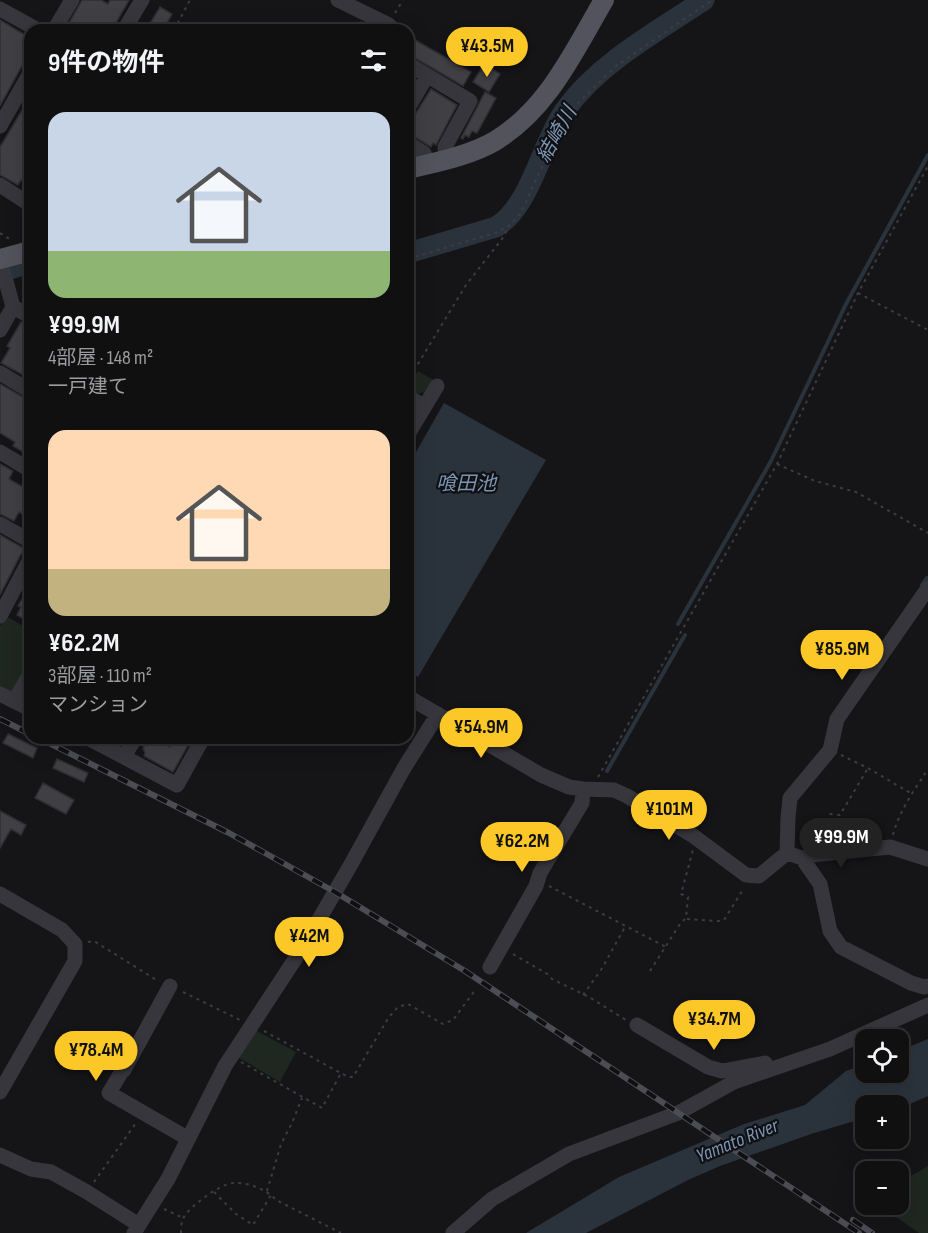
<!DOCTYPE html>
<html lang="ja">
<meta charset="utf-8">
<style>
:root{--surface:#101011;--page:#19191a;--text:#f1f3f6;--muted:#9c9d9f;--line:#303031;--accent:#fcc828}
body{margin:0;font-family:"Sofia Sans Condensed","Noto Sans JP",sans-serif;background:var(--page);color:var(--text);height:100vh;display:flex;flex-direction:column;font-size:22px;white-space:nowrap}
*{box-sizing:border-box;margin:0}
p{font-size:20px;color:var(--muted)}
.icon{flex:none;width:33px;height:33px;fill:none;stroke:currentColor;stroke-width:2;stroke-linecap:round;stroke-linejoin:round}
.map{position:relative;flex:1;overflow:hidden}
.details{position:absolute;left:24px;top:24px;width:390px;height:720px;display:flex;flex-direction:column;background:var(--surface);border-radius:18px;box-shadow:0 6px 24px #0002,0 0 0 2px var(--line)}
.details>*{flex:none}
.fabs{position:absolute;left:855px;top:1029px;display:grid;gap:12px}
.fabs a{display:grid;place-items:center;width:54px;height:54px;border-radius:12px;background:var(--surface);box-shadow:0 6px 24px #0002,0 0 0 2px var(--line);font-size:30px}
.price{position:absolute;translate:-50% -51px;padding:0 14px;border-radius:21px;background:var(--accent);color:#111;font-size:20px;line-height:39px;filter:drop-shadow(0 2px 3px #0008)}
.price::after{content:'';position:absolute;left:50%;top:36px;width:18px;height:14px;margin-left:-9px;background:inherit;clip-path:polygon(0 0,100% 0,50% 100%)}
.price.current{background:#222;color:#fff}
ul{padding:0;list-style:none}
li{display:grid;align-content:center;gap:12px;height:318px;padding:0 24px}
li span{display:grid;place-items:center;height:186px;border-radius:18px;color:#555}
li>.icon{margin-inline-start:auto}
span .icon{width:108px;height:108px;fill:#fffc;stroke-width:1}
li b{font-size:26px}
h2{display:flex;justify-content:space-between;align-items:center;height:72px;padding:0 24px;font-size:26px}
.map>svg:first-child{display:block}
</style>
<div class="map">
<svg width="928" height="1233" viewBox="0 0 928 1233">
<rect width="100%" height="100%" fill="#151517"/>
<!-- green -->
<path fill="#1f2721" d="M 418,371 L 435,381 L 429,391 L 417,394 L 408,389 L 408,374 L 414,377 Z
M 6,616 L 30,630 C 30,651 33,682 10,692 L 0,687 L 0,626 Z
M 253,1029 L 296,1052 L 280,1082 L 236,1056 Z
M 928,1166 L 928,1233 L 919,1233 L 879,1205 L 898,1204 L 899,1183 Z"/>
<!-- water -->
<path fill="#2a333c" d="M 444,403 L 546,460 L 418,677 L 408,671 L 408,466 Z
M 928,1039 L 928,1096 L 899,1109 L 898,1106 L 866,1106 L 865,1118 L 814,1133 L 720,1166 L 688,1180 L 586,1233 L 526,1233 L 619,1177 L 744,1124 L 805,1105 L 846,1071 L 865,1064 L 866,1072 L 898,1072 L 899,1051 Z"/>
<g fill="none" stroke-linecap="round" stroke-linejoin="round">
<!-- stream -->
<path stroke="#2a333c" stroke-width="4" d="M 922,585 L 927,578
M 678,624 L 771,461 L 846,304 L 928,155
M 607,771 L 685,635"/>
<!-- river -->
<path stroke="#2a333c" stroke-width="21" d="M 408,253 L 496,227 C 531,206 541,144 565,110 C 599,63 656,32 704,0
M 0,272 L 30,263"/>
</g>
<!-- building -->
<path fill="#3f3f44" stroke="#2f2f33" stroke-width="1.5" d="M 82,0 L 101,0 L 108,4 L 110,0 L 129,0 L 112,30 L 65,30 Z
M 160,7 L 172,14 L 163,30 L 146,30 Z
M 0,20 L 30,38 L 30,51 L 0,106 Z
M 361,22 L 377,30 L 358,30 Z
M 408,36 L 471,72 L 463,86 L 408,54 Z
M 484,64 L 500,74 L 489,92 L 473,82 Z
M 431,89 L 457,105 L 436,145 L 433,143 L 431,147 L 408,133 L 408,118 L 416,113 Z
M 485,92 L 496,98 L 477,133 L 472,131 L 469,137 L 465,135 L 463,139 L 461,138 Z
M 30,97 L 30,175 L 26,182 L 21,180 L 18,185 L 0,175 L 0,147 Z
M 21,322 L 30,326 L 30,376 L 26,374 L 25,376 L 1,363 L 10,348 L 7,346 Z
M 0,384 L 30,401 L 30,444 L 25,453 L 13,446 L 15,442 L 0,433 Z
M 0,464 L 13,471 L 9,479 L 30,491 L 30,519 L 19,512 L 14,521 L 0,514 Z
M 0,535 L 27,550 L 21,554 L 0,595 Z
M 30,585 L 30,615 L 27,621 L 17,615 L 21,607 L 18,606 Z
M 8,734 L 37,748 L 33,758 L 3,743 Z
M 149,738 L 153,738 L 170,747 L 175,738 L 192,738 L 173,772 L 144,756 L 145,753 L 143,748 Z
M 57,759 L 88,773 L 84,782 L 53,768 Z
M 43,783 L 74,800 L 66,814 L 35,798 Z
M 0,811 L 26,825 L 21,835 L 11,829 L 0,848 Z"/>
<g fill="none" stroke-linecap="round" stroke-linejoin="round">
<!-- path -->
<path stroke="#3c3d44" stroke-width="2" stroke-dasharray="3 4.5" stroke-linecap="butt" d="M 395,13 L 403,0
M 174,30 L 190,0
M 0,233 L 11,240
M 408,259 L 498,232 L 510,225 L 521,213 L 550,149 L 575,106 L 616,66 L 712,0
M 858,293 L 928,330
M 408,369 L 413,372 L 466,285 L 502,239 L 510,225
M 777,464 L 815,481 L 856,492 L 928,533
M 841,755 L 868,768 L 912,794
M 598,777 L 777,464 L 858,293 L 928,166
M 893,835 C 899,811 915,789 928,769
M 816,841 L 830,814 L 840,815 L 868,768
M 549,886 L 666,947
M 687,919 L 718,921 L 724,920 L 744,888
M 88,942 L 94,941 L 158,981
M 513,954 L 549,975 L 552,979 L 589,997 L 626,1020
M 650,971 L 680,924 L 686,918 L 688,897 L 681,894 L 693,850
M 183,992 L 240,1020
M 583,995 L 601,970 L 625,927
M 264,1031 L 348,1077 L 353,1077 L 389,1017 L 398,1007 L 408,1004 L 443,1024 L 453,1020 L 476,989
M 241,1062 L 322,1108 L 341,1073
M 94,1182 L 136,1123
M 267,1191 L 281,1144 L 292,1123 L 302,1098
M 214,1192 L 236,1214 L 253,1225 L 271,1195
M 164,1209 L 183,1218
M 181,1233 C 181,1229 181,1223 183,1219 C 188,1207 220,1184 233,1183 C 248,1182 266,1189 276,1200 L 341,1233"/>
<!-- minor -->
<path stroke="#36363c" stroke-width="15" d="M 338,0 L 389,25 L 393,30
M 0,9 L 38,30
M 54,30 L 72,0
M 124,30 L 142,0
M 408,64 L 470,101 L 445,147 L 447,160
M 408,108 L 427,76
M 0,126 L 30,73
M 408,143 L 424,153 L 428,164
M 0,185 L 26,202 L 30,194
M 0,259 L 13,307 L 0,330
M 13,307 L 30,316
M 0,373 L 30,391
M 408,397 L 424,406
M 408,434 L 437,386
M 0,452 L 30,470
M 0,524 L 30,541
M 0,616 L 30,559
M 0,694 L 30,709
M 408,697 L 541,775 L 569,787 L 583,789 L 614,790 L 627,796 L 692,835 L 746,875 L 759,876 L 787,853 L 788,818 L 790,798 L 830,750 L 837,719 L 928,588
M 14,701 L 30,674
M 88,738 L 177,785 L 203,738
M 124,757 L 135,738
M 793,855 L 802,858 L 811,855 L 890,847 L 928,859
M 802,858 L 820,884 L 830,931 L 841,947 L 911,983 L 924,987 L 928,986
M 0,894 L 62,930 L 75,944 L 75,961 L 0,1092
M 490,967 L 536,886 L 540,873 L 582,803 L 583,789
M 170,986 L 124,1070 L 122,1071 L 109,1093 L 187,1138
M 637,1025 L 708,1067 L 722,1071 L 765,1063
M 0,1155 L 31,1169 L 51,1172 L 87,1192 L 139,1225
M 134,1233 L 168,1179 L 225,1066 L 303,947 L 350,866 L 404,768 L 438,714
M 453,1233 L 492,1199 L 569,1154 L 678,1113 L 734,1082 L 830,1049 L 928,1005"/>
<!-- major -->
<path stroke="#52535c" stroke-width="20" d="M 408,169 C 437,162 469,156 495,141 C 548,109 574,51 604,0
M 0,259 L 30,251"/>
<!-- rail casing -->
<g stroke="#4b4c54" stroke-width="6">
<path id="rail" d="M 0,719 L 30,734
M 39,738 L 229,833 L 335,892 L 465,971 L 859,1233
M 853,1220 L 872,1233"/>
</g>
<!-- rail -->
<use href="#rail" stroke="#101012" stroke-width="4" stroke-dasharray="11" stroke-linecap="butt"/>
</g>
<g text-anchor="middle" stroke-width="4.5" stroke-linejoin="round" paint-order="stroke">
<!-- water labels -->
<g font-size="20" font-style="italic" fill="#7b95b5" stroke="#101012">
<text transform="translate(556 134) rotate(-61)" y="7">結崎川</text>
<text x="466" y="490">喰田池</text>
<text transform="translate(737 1140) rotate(-22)" y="7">Yamato River</text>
</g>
</g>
</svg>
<div class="fabs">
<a><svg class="icon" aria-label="locate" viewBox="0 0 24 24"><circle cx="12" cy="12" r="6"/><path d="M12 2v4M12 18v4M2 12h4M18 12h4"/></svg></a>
<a>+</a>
<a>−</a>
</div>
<b class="price" style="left:487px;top:78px">¥43.5M</b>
<b class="price" style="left:842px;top:681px">¥85.9M</b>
<b class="price" style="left:481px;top:759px">¥54.9M</b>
<b class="price" style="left:669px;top:841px">¥101M</b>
<b class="price current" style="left:841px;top:869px">¥99.9M</b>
<b class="price" style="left:522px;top:873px">¥62.2M</b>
<b class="price" style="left:309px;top:968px">¥42M</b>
<b class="price" style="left:714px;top:1051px">¥34.7M</b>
<b class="price" style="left:96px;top:1082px">¥78.4M</b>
<section class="details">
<h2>9件の物件<svg class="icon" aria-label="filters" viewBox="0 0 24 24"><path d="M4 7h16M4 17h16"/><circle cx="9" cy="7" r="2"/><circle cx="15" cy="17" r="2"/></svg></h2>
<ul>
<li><span style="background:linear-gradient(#c9d6e8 75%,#8fb573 0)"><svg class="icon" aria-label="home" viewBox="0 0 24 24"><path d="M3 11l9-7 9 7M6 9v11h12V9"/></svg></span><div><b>¥99.9M</b><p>4部屋 · 148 m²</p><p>一戸建て</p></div></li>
<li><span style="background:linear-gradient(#ffd9b3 75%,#c2b280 0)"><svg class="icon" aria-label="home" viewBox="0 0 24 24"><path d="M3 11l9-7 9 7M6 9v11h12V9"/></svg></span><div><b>¥62.2M</b><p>3部屋 · 110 m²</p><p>マンション</p></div></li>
</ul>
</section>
</div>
